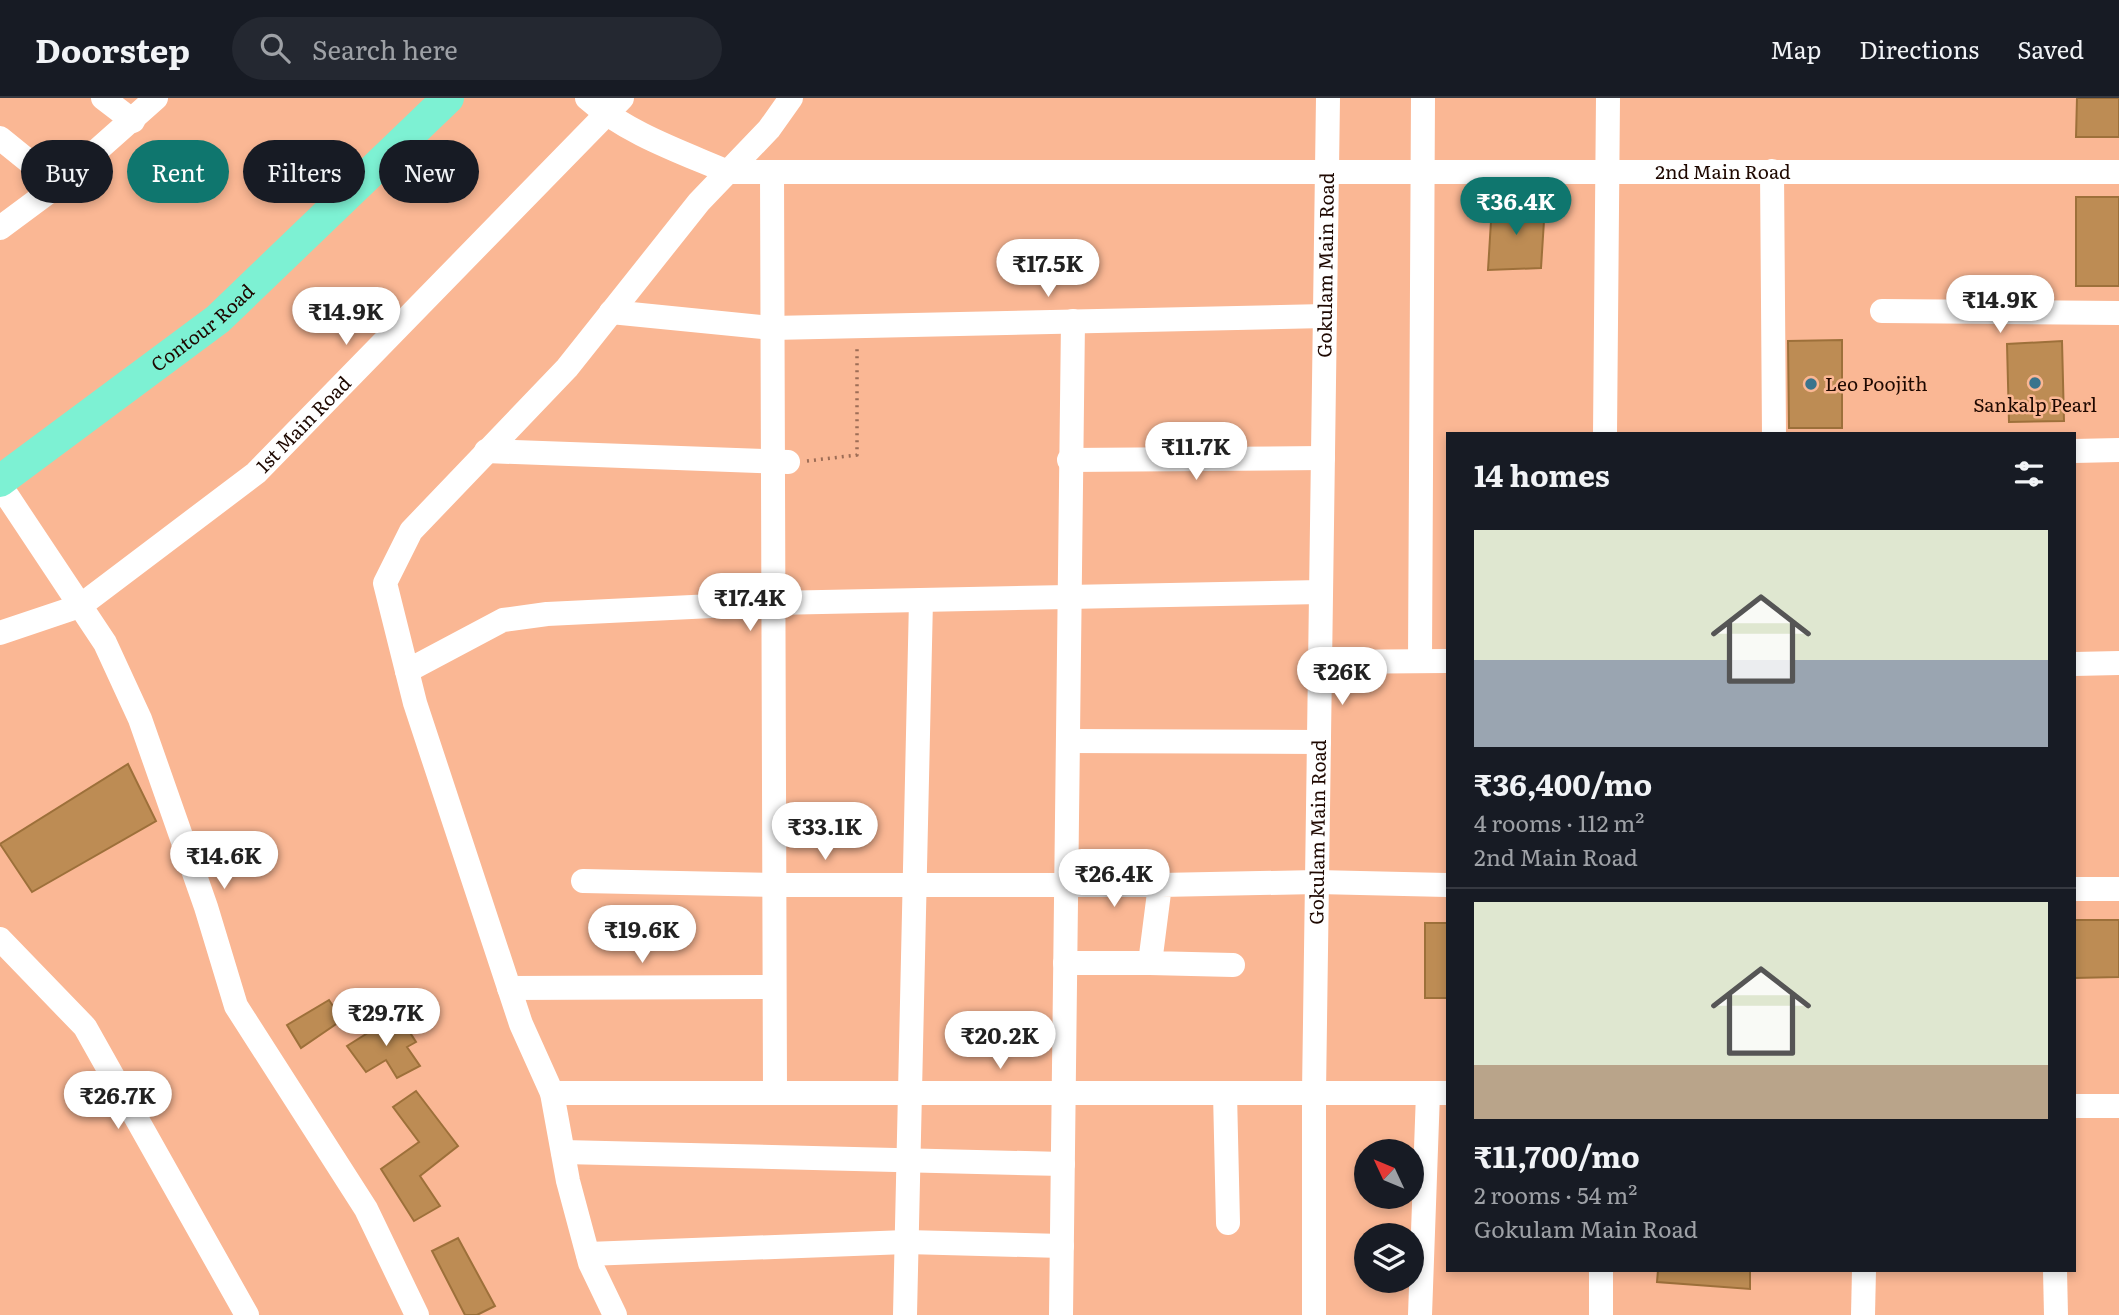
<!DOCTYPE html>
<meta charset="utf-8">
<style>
:root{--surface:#171b24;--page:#242831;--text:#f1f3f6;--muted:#9ea1a6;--line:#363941;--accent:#0f766e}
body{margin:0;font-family:Literata,serif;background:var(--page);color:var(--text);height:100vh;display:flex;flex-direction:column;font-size:26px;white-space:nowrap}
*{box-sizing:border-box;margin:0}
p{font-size:23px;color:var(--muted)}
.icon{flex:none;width:38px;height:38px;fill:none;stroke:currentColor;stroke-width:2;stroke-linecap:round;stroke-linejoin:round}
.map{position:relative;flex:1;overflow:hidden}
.panel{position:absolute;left:1446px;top:334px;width:630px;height:840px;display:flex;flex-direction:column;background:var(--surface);border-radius:0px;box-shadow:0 4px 10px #0003}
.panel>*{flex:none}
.hud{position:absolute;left:21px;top:42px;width:665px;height:63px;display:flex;gap:14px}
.needle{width:46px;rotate:314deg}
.controls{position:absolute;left:1354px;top:1041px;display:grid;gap:14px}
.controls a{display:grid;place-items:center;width:70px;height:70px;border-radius:50%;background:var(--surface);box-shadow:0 4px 10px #0003;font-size:35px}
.price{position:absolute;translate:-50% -60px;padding:0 16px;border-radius:24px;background:#fff;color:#222;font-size:23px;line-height:46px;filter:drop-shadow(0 2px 4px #0008)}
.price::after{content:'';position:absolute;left:50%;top:42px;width:21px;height:16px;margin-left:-10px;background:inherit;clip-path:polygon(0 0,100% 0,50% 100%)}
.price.current{background:var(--accent);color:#fff}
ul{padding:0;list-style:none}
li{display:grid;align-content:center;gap:14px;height:371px;padding:0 28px}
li+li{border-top:2px solid var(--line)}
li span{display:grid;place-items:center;height:217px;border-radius:0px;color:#555}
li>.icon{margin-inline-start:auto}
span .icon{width:126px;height:126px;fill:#fffc;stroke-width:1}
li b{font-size:30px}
h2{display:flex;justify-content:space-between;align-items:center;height:84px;padding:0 28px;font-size:30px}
.pill{padding:0 24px;border-radius:32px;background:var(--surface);box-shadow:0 4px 10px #0003;font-size:24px;line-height:63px}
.pill.current{background:var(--accent);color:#fff}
header{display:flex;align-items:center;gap:42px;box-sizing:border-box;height:98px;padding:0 35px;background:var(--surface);border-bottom:2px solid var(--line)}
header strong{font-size:33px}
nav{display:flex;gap:38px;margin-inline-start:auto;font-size:24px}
.search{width:490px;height:63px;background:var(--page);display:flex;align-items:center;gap:18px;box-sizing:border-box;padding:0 24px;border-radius:38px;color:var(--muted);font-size:26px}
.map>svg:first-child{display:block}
</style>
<header>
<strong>Doorstep</strong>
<div class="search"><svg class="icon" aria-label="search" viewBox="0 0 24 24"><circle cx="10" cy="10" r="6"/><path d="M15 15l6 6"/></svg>Search here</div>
<nav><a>Map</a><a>Directions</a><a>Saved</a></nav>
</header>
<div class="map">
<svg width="2119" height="1217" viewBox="0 0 2119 1217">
<rect width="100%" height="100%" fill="#fab794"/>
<!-- building -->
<path fill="#bd8c54" stroke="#9d703a" stroke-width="2" d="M 2077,0 L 2119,0 L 2119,39 L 2076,39 Z
M 2076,99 L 2119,99 L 2119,188 L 2076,188 Z
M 1492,107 L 1545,107 L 1541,170 L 1488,172 Z
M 1842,242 L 1842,330 L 1789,330 L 1788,243 Z
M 2062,243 L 2064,323 L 2009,324 L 2007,246 Z
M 128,666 L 156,723 L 32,794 L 0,746 Z
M 2074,822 L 2119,822 L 2119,879 L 2074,880 Z
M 1425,825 L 1447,825 L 1447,900 L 1425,900 Z
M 329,902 L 342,922 L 301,950 L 287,927 Z
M 398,916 L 416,944 L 407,949 L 420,968 L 397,980 L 386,962 L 366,974 L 347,948 Z
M 416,993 L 458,1048 L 420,1078 L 440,1108 L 414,1123 L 381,1071 L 419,1044 L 393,1009 Z
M 458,1140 L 495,1208 L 477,1217 L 465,1217 L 432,1153 Z
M 1658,1172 L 1750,1172 L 1750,1191 L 1657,1184 Z"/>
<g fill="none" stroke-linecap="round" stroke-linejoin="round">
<!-- path -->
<path stroke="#9d6d56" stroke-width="3.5" stroke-dasharray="2 5" stroke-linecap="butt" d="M 807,363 L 857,357 L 857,248"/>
<!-- minor -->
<g stroke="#fff" stroke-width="24">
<path d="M 103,0 L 133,23"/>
<path id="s1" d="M 587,0 C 626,35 679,53 728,74 L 2119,74"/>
<path d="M 0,40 L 58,87"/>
<path d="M 1772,73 L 1774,336"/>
<path d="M 772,74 L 775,995"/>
<path d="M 0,130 L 58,87 L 156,0"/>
<path d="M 1882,213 L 2119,215"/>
<path d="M 611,214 L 772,230 L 1325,218"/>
<path d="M 1605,336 L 1608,0"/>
<path d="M 486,353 L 788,364"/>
<path d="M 2074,353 L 2119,352"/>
<path d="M 1069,362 L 1323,360"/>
<path d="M 0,387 L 105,545 L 140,621 L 206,809 L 236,908 L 366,1111 L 417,1217"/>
<path id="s2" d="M 0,535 L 80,508 L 256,375 L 622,0"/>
<path d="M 1420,563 L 1423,0"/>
<path d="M 1320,564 L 1447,563"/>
<path d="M 2074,566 L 2119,565"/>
<path d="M 407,573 L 503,522 L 547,516 L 773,505 L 1321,494"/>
<path d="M 1068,643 L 1319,644"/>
<path d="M 583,783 L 774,787 L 1160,787"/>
<path d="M 2074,791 L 2119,791"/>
<path d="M 0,841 L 85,929 L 247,1217"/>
<path d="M 1065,865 L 1150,865"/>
<path d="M 1233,867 L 1150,865 L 1160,787 L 1317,784 L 1447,787"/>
<path d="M 509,890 L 774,889"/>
<path d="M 552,995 L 1447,995"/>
<path d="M 1225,995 L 1228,1125"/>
<path d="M 2074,1008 L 2119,1008"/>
<path d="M 563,1054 L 1063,1066"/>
<path d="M 588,1156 L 906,1144 L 1062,1148"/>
<path d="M 2055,1172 L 2056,1217"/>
<path d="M 615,1217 L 590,1165 L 568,1083 L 552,995 L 521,926 L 415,605 L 385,485 L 411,433 L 567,270 L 699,104 L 769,31 L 791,0"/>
<path d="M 905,1217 L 921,502"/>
<path d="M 1061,1217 L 1073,223"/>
<path id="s3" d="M 1314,1217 L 1314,995 L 1328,0"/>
<path d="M 1420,1217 L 1428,995"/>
<path d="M 1601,1217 L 1601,1172"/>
<path d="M 1863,1217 L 1864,1172"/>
</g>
<!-- major -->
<path stroke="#7df1d3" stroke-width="32" id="s4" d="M 0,383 L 218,221 L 448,0"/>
</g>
<!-- markers -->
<g fill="#3a748d" stroke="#fab794" stroke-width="2.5">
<circle cx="2035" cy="285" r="7"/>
<circle cx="1811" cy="286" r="7"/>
</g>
<g text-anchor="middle" stroke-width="5" stroke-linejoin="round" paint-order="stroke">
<!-- street labels -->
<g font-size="19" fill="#1e0800" stroke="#fab794">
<text dy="7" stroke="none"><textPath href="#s1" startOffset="1155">2nd Main Road</textPath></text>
<text dy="7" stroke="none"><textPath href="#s3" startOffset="1050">Gokulam Main Road</textPath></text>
<text dy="7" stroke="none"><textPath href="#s4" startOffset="254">Contour Road</textPath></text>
<text dy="7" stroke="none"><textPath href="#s2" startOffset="373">1st Main Road</textPath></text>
<text dy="7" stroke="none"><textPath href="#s3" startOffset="483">Gokulam Main Road</textPath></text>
</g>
<!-- poi labels -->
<g font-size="19" fill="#1e0800" stroke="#fab794" text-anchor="start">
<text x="1825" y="293">Leo Poojith</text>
<text x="2035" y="314" text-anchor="middle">Sankalp Pearl</text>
</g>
</g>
</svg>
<div class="controls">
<a><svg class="needle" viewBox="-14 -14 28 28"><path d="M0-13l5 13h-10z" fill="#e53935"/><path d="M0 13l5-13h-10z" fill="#9ea1a6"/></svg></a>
<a><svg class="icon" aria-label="layers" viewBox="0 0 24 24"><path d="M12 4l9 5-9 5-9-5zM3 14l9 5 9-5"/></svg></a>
</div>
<b class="price current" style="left:1516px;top:139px">₹36.4K</b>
<b class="price" style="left:1048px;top:201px">₹17.5K</b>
<b class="price" style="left:2000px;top:237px">₹14.9K</b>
<b class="price" style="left:346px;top:249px">₹14.9K</b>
<b class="price" style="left:1196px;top:384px">₹11.7K</b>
<b class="price" style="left:750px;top:535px">₹17.4K</b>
<b class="price" style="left:1342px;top:609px">₹26K</b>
<b class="price" style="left:825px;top:764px">₹33.1K</b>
<b class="price" style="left:224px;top:793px">₹14.6K</b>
<b class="price" style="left:1114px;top:811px">₹26.4K</b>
<b class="price" style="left:642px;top:867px">₹19.6K</b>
<b class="price" style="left:386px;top:950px">₹29.7K</b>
<b class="price" style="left:1000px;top:973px">₹20.2K</b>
<b class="price" style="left:118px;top:1033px">₹26.7K</b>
<div class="hud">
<a class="pill">Buy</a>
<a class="pill current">Rent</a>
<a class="pill">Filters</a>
<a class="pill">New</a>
</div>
<section class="panel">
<h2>14 homes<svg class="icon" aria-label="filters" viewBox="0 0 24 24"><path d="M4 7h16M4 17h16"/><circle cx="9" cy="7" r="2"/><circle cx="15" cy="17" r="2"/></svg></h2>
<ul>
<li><span style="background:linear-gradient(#dfe7d0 60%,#9aa5b1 0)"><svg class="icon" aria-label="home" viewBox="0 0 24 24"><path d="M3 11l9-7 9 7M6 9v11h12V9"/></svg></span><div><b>₹36,400/mo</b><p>4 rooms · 112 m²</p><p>2nd Main Road</p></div></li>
<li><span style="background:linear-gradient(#dfe7d0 75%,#b9a48a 0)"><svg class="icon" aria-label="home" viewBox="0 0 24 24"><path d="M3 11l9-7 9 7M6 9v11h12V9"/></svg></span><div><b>₹11,700/mo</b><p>2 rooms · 54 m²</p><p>Gokulam Main Road</p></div></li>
</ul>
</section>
</div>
